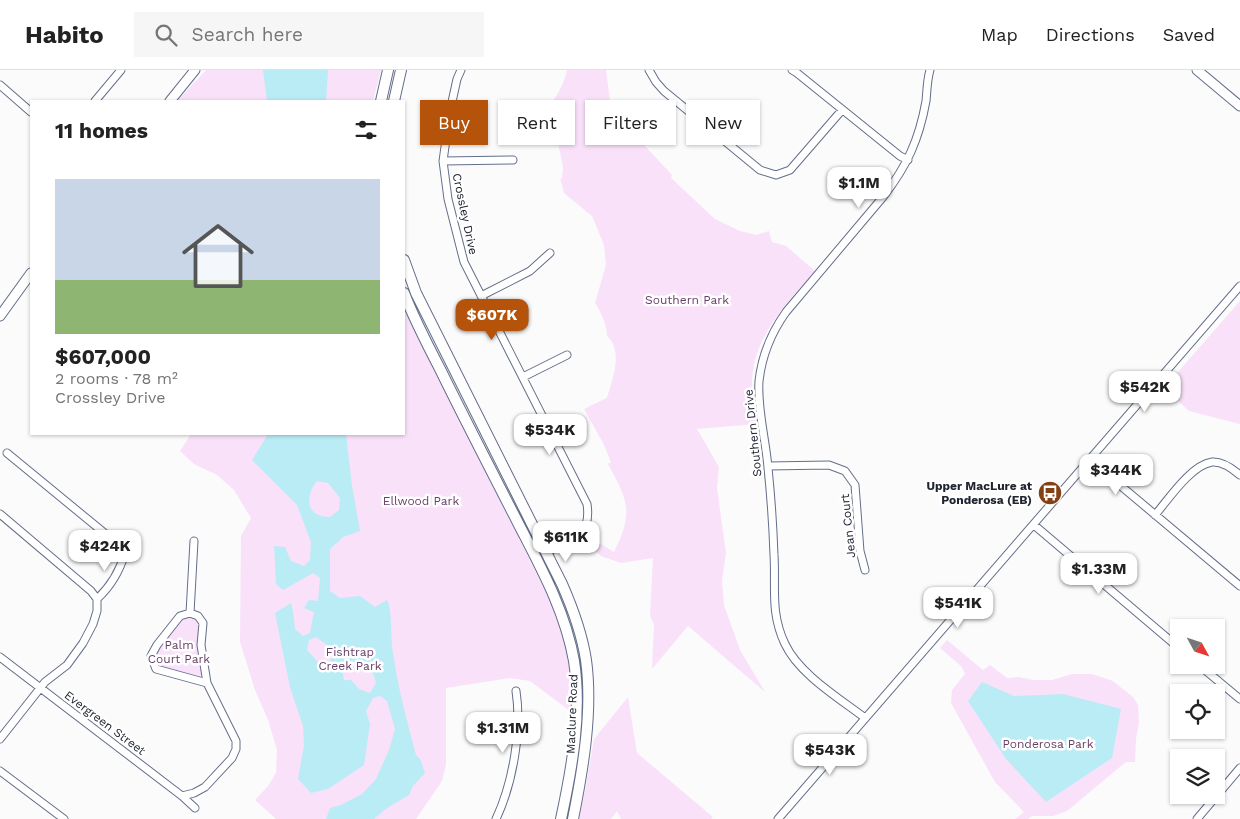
<!DOCTYPE html>
<meta charset="utf-8">
<style>
:root{--surface:#fff;--page:#f6f6f6;--text:#222;--muted:#767676;--line:#e0e0e0;--accent:#b45309}
body{margin:0;font-family:"Work Sans",sans-serif;background:var(--page);color:var(--text);height:100vh;display:flex;flex-direction:column;font-size:19px;white-space:nowrap}
*{box-sizing:border-box;margin:0}
p{font-size:16px;color:var(--muted)}
.icon{flex:none;width:28px;height:28px;fill:none;stroke:currentColor;stroke-width:2;stroke-linecap:round;stroke-linejoin:round}
.map{position:relative;flex:1;overflow:hidden}
.side{position:absolute;left:30px;top:30px;width:375px;height:335px;display:flex;flex-direction:column;background:var(--surface);border-radius:0px;box-shadow:0 1px 4px #0004}
.side>*{flex:none}
.top-card{position:absolute;left:420px;top:30px;width:475px;height:45px;display:flex;gap:10px}
.needle{width:32px;rotate:130deg}
.tools{position:absolute;left:1170px;top:549px;display:grid;gap:10px}
.tools a{display:grid;place-items:center;width:55px;height:55px;border-radius:0px;background:var(--surface);box-shadow:0 1px 4px #0004;font-size:25px}
.price{position:absolute;translate:-50% -42px;padding:0 11px;border-radius:10px;background:#fff;color:#222;font-size:16px;line-height:32px;filter:drop-shadow(0 1px 2px #0008)}
.price::after{content:'';position:absolute;left:50%;top:30px;width:15px;height:11px;margin-left:-8px;background:inherit;clip-path:polygon(0 0,100% 0,50% 100%)}
.price.selected{background:var(--accent);color:#fff}
ul{padding:0;list-style:none}
li{display:grid;align-content:center;gap:10px;height:265px;padding:0 25px}
li span{display:grid;place-items:center;height:155px;border-radius:0px;color:#555}
li>.icon{margin-inline-start:auto}
span .icon{width:90px;height:90px;fill:#fffc;stroke-width:1}
li b{font-size:21px}
h2{display:flex;justify-content:space-between;align-items:center;height:60px;padding:0 25px;font-size:21px}
.tag{padding:0 18px;border-radius:0px;background:var(--surface);box-shadow:0 1px 4px #0004;font-size:18px;line-height:45px}
.tag.selected{background:var(--accent);color:#fff}
header{display:flex;align-items:center;gap:30px;box-sizing:border-box;height:70px;padding:0 25px;background:var(--surface);border-bottom:1px solid var(--line)}
header strong{font-size:24px}
nav{display:flex;gap:28px;margin-inline-start:auto;font-size:18px}
.search{width:350px;height:45px;background:var(--page);display:flex;align-items:center;gap:12px;box-sizing:border-box;padding:0 18px;border-radius:0px;color:var(--muted);font-size:19px}
.map>svg:first-child{display:block}
</style>
<header>
<strong>Habito</strong>
<div class="search"><svg class="icon" aria-label="search" viewBox="0 0 24 24"><circle cx="10" cy="10" r="6"/><path d="M15 15l6 6"/></svg>Search here</div>
<nav><a>Map</a><a>Directions</a><a>Saved</a></nav>
</header>
<div class="map">
<svg width="1240" height="749" viewBox="0 0 1240 749">
<rect width="100%" height="100%" fill="#fbfbfb"/>
<!-- green -->
<path fill="#f9e1fa" d="M 206,0 L 381,0 L 373,31 L 178,30 Z
M 567,0 L 606,0 L 612,46 L 616,55 L 645,76 L 672,105 L 671,108 L 715,149 L 740,161 L 756,165 L 769,161 L 772,172 L 786,176 L 815,201 C 787,233 753,266 752,312 C 752,326 755,340 756,354 L 697,359 L 719,397 L 717,418 L 726,483 L 722,511 L 724,535 L 740,580 L 765,622 L 688,556 L 652,599 L 654,555 L 650,546 L 653,488 L 621,493 L 601,486 L 584,470 L 588,466 L 614,482 C 634,442 628,431 608,394 L 611,392 L 603,373 L 584,339 L 607,328 C 612,310 624,281 607,266 C 607,255 601,242 595,233 L 606,195 L 604,175 L 592,146 L 564,123 L 560,108 L 562,109 L 563,97 L 554,53 L 544,43 C 554,30 564,16 567,0 Z
M 1240,231 L 1240,354 L 1189,341 L 1164,318 Z
M 404,237 L 425,282 L 428,284 L 434,299 L 555,540 L 566,576 L 569,590 L 570,641 L 530,611 L 510,608 L 446,618 L 446,694 L 442,711 L 416,749 L 276,749 L 255,730 L 268,716 L 276,703 L 277,680 L 268,650 L 255,620 L 240,572 L 241,466 L 251,448 L 234,420 L 217,405 L 194,394 L 180,381 L 191,364 L 404,364 Z
M 189,548 L 196,550 L 199,555 L 197,574 L 202,604 L 200,606 L 157,596 L 154,585 L 159,576 L 182,550 Z
M 947,570 L 983,600 L 990,595 L 1007,608 L 1019,607 L 1033,610 L 1052,610 L 1072,604 L 1092,604 L 1113,611 L 1133,627 L 1138,635 L 1139,653 L 1136,669 L 1135,692 L 1126,692 L 1121,696 L 1067,741 L 1053,746 L 1032,746 L 1028,749 L 1015,749 L 1024,742 L 995,712 L 951,633 L 952,620 L 965,604 L 962,597 L 940,578 Z
M 628,627 L 637,683 L 713,747 L 711,749 L 621,749 L 617,741 L 611,749 L 579,749 L 586,716 L 594,669 Z"/>
<!-- water -->
<path fill="#b9ecf5" fill-rule="evenodd" d="M 263,0 L 328,0 L 326,31 L 267,31 Z
M 268,364 L 346,364 L 352,416 L 360,461 L 343,467 L 330,479 L 330,521 L 340,528 L 360,526 L 375,537 L 387,530 C 393,542 390,568 393,583 C 398,618 407,651 416,685 L 420,689 L 425,703 L 413,716 L 409,725 L 387,738 L 374,749 L 326,749 L 330,738 L 341,735 L 362,724 L 376,709 L 389,680 L 395,659 L 387,631 L 380,626 L 373,628 L 366,641 L 370,654 L 364,695 L 328,719 L 311,723 L 298,709 L 304,675 L 303,656 L 290,617 L 275,543 L 291,533 L 293,542 L 295,559 L 303,566 L 310,563 L 314,542 L 304,538 L 309,530 L 318,531 L 320,508 L 313,503 L 283,520 L 276,514 L 274,476 L 285,477 L 291,491 L 304,496 L 310,490 L 311,472 L 297,435 L 252,390 ZM 317,411 L 328,413 L 340,428 L 339,440 L 330,447 C 306,447 304,427 317,411 ZM 316,567 L 327,575 L 334,585 L 328,593 L 317,591 L 307,580 L 309,570 ZM 352,591 L 373,603 L 376,613 L 370,623 L 359,619 L 351,610 L 344,610 L 341,594 Z
M 982,612 L 1014,626 L 1063,624 L 1121,639 L 1112,688 L 1046,732 L 1006,689 L 968,631 Z"/>
<g fill="none" stroke-linecap="round" stroke-linejoin="round">
<!-- minor casing -->
<g stroke="#636e8a" stroke-width="9">
<path id="minor" d="M 461,0 L 457,9 L 450,41 L 443,91 L 448,129 L 464,192 L 587,434 C 592,468 571,469 547,482
M 649,0 L 656,12 L 664,21 L 760,100 L 776,105 L 790,100 L 842,40
M 792,0 L 797,3 L 900,86 L 908,90
M 0,15 L 31,42
M 95,31 L 121,0
M 443,91 L 513,90
M 481,226 L 530,201 L 550,183
M 523,307 L 567,285
M 7,383 L 119,475 L 125,483 C 120,500 110,517 97,529
M 1090,390 L 1240,516
M 768,396 L 829,395 L 845,401 L 855,415 L 860,481 L 865,500
M 0,444 L 91,521 L 97,529 L 97,541 L 93,554 L 83,573 L 67,595 L 45,612 L 0,669
M 1155,445 C 1168,430 1191,395 1212,392 C 1222,391 1233,399 1240,405
M 1034,455 L 1179,578
M 190,543 L 194,471
M 0,587 L 182,726 L 195,738
M 1199,595 L 1240,629
M 865,648 C 839,628 799,604 785,574 C 770,543 776,517 774,485 C 773,456 771,427 768,398 C 766,370 757,340 759,311 C 762,285 771,263 786,242 L 883,127 C 907,96 919,70 926,31 C 927,21 927,10 930,0
M 0,701 L 64,749
M 182,726 L 194,723 L 205,717 L 232,688 L 236,679 L 236,671 L 207,613 L 201,575 L 203,553 L 198,546 L 190,543 L 180,546 L 157,575 L 151,586 L 156,599 L 207,613
M 496,749 C 513,713 522,660 516,621
M 778,749 L 1240,216
M 1197,749 L 1240,698"/>
</g>
<!-- tertiary casing -->
<g stroke="#636e8a" stroke-width="11">
<path id="tertiary" d="M 1197,0 L 1240,36
M 170,31 L 195,0
M 0,246 L 31,203"/>
</g>
<!-- secondary casing -->
<g stroke="#636e8a" stroke-width="12">
<path id="secondary" d="M 381,31 L 388,0
M 394,31 L 401,0
M 404,190 L 416,223 L 562,514 C 573,539 582,564 586,590 C 593,641 583,699 573,749
M 404,223 C 414,249 427,274 440,299 C 465,350 491,400 517,451 C 540,496 565,540 574,591 C 582,643 572,698 561,749"/>
</g>
<!-- minor -->
<use href="#minor" stroke="#fff" stroke-width="7"/>
<!-- tertiary -->
<use href="#tertiary" stroke="#fff" stroke-width="9"/>
<!-- secondary -->
<use href="#secondary" stroke="#fff" stroke-width="10"/>
</g>
<!-- icons -->
<defs>
<g id="bus-disc" transform="scale(1.25)"><circle r="9.5" fill="#844114" stroke="#fff"/><path d="M-5-6H5V4H4V6H2V4H-2V6H-4V4H-5ZM-3.5-4V0h7V-4ZM-3.5 1.2v1.5H-2V1.2ZM2 1.2v1.5H3.5V1.2Z" fill="#fff"/></g>
</defs>
<g fill-rule="evenodd">
<use href="#bus-disc" x="1050" y="423"/>
</g>
<g text-anchor="middle" stroke-width="5" stroke-linejoin="round" paint-order="stroke">
<!-- street labels -->
<g font-size="12" fill="#212531" stroke="#fff">
<text transform="translate(465 144) rotate(78)" y="4">Crossley Drive</text>
<text transform="translate(753 363) rotate(-96)" y="4">Southern Drive</text>
<text transform="translate(848 456) rotate(-96)" y="4">Jean Court</text>
<text transform="translate(572 644) rotate(-88)" y="4">Maclure Road</text>
<text transform="translate(105 653) rotate(37)" y="4">Evergreen Street</text>
</g>
<!-- park labels -->
<g font-size="12" fill="#673f69" stroke="#fff">
<text x="687" y="234">Southern Park</text>
<text x="421" y="435">Ellwood Park</text>
<text x="179" y="579">Palm<tspan x="179" dy="14">Court Park</tspan></text>
<text x="350" y="586">Fishtrap<tspan x="350" dy="14">Creek Park</tspan></text>
<text x="1048" y="678">Ponderosa Park</text>
</g>
<!-- poi labels -->
<g font-size="12" font-weight="bold" fill="#212531" stroke="#fff" text-anchor="end">
<text x="1032" y="420">Upper MacLure at<tspan x="1032" dy="14">Ponderosa (EB)</tspan></text>
</g>
</g>
</svg>
<div class="tools">
<a><svg class="needle" viewBox="-14 -14 28 28"><path d="M0-13l5 13h-10z" fill="#e53935"/><path d="M0 13l5-13h-10z" fill="#767676"/></svg></a>
<a><svg class="icon" aria-label="locate" viewBox="0 0 24 24"><circle cx="12" cy="12" r="6"/><path d="M12 2v4M12 18v4M2 12h4M18 12h4"/></svg></a>
<a><svg class="icon" aria-label="layers" viewBox="0 0 24 24"><path d="M12 4l9 5-9 5-9-5zM3 14l9 5 9-5"/></svg></a>
</div>
<b class="price" style="left:859px;top:139px">$1.1M</b>
<b class="price selected" style="left:492px;top:271px">$607K</b>
<b class="price" style="left:1145px;top:343px">$542K</b>
<b class="price" style="left:550px;top:386px">$534K</b>
<b class="price" style="left:1116px;top:426px">$344K</b>
<b class="price" style="left:566px;top:493px">$611K</b>
<b class="price" style="left:105px;top:502px">$424K</b>
<b class="price" style="left:1099px;top:525px">$1.33M</b>
<b class="price" style="left:958px;top:559px">$541K</b>
<b class="price" style="left:503px;top:684px">$1.31M</b>
<b class="price" style="left:830px;top:706px">$543K</b>
<div class="top-card">
<a class="tag selected">Buy</a>
<a class="tag">Rent</a>
<a class="tag">Filters</a>
<a class="tag">New</a>
</div>
<section class="side">
<h2>11 homes<svg class="icon" aria-label="filters" viewBox="0 0 24 24"><path d="M4 7h16M4 17h16"/><circle cx="9" cy="7" r="2"/><circle cx="15" cy="17" r="2"/></svg></h2>
<ul>
<li><span style="background:linear-gradient(#c9d6e8 65%,#8fb573 0)"><svg class="icon" aria-label="home" viewBox="0 0 24 24"><path d="M3 11l9-7 9 7M6 9v11h12V9"/></svg></span><div><b>$607,000</b><p>2 rooms · 78 m²</p><p>Crossley Drive</p></div></li>
</ul>
</section>
</div>
